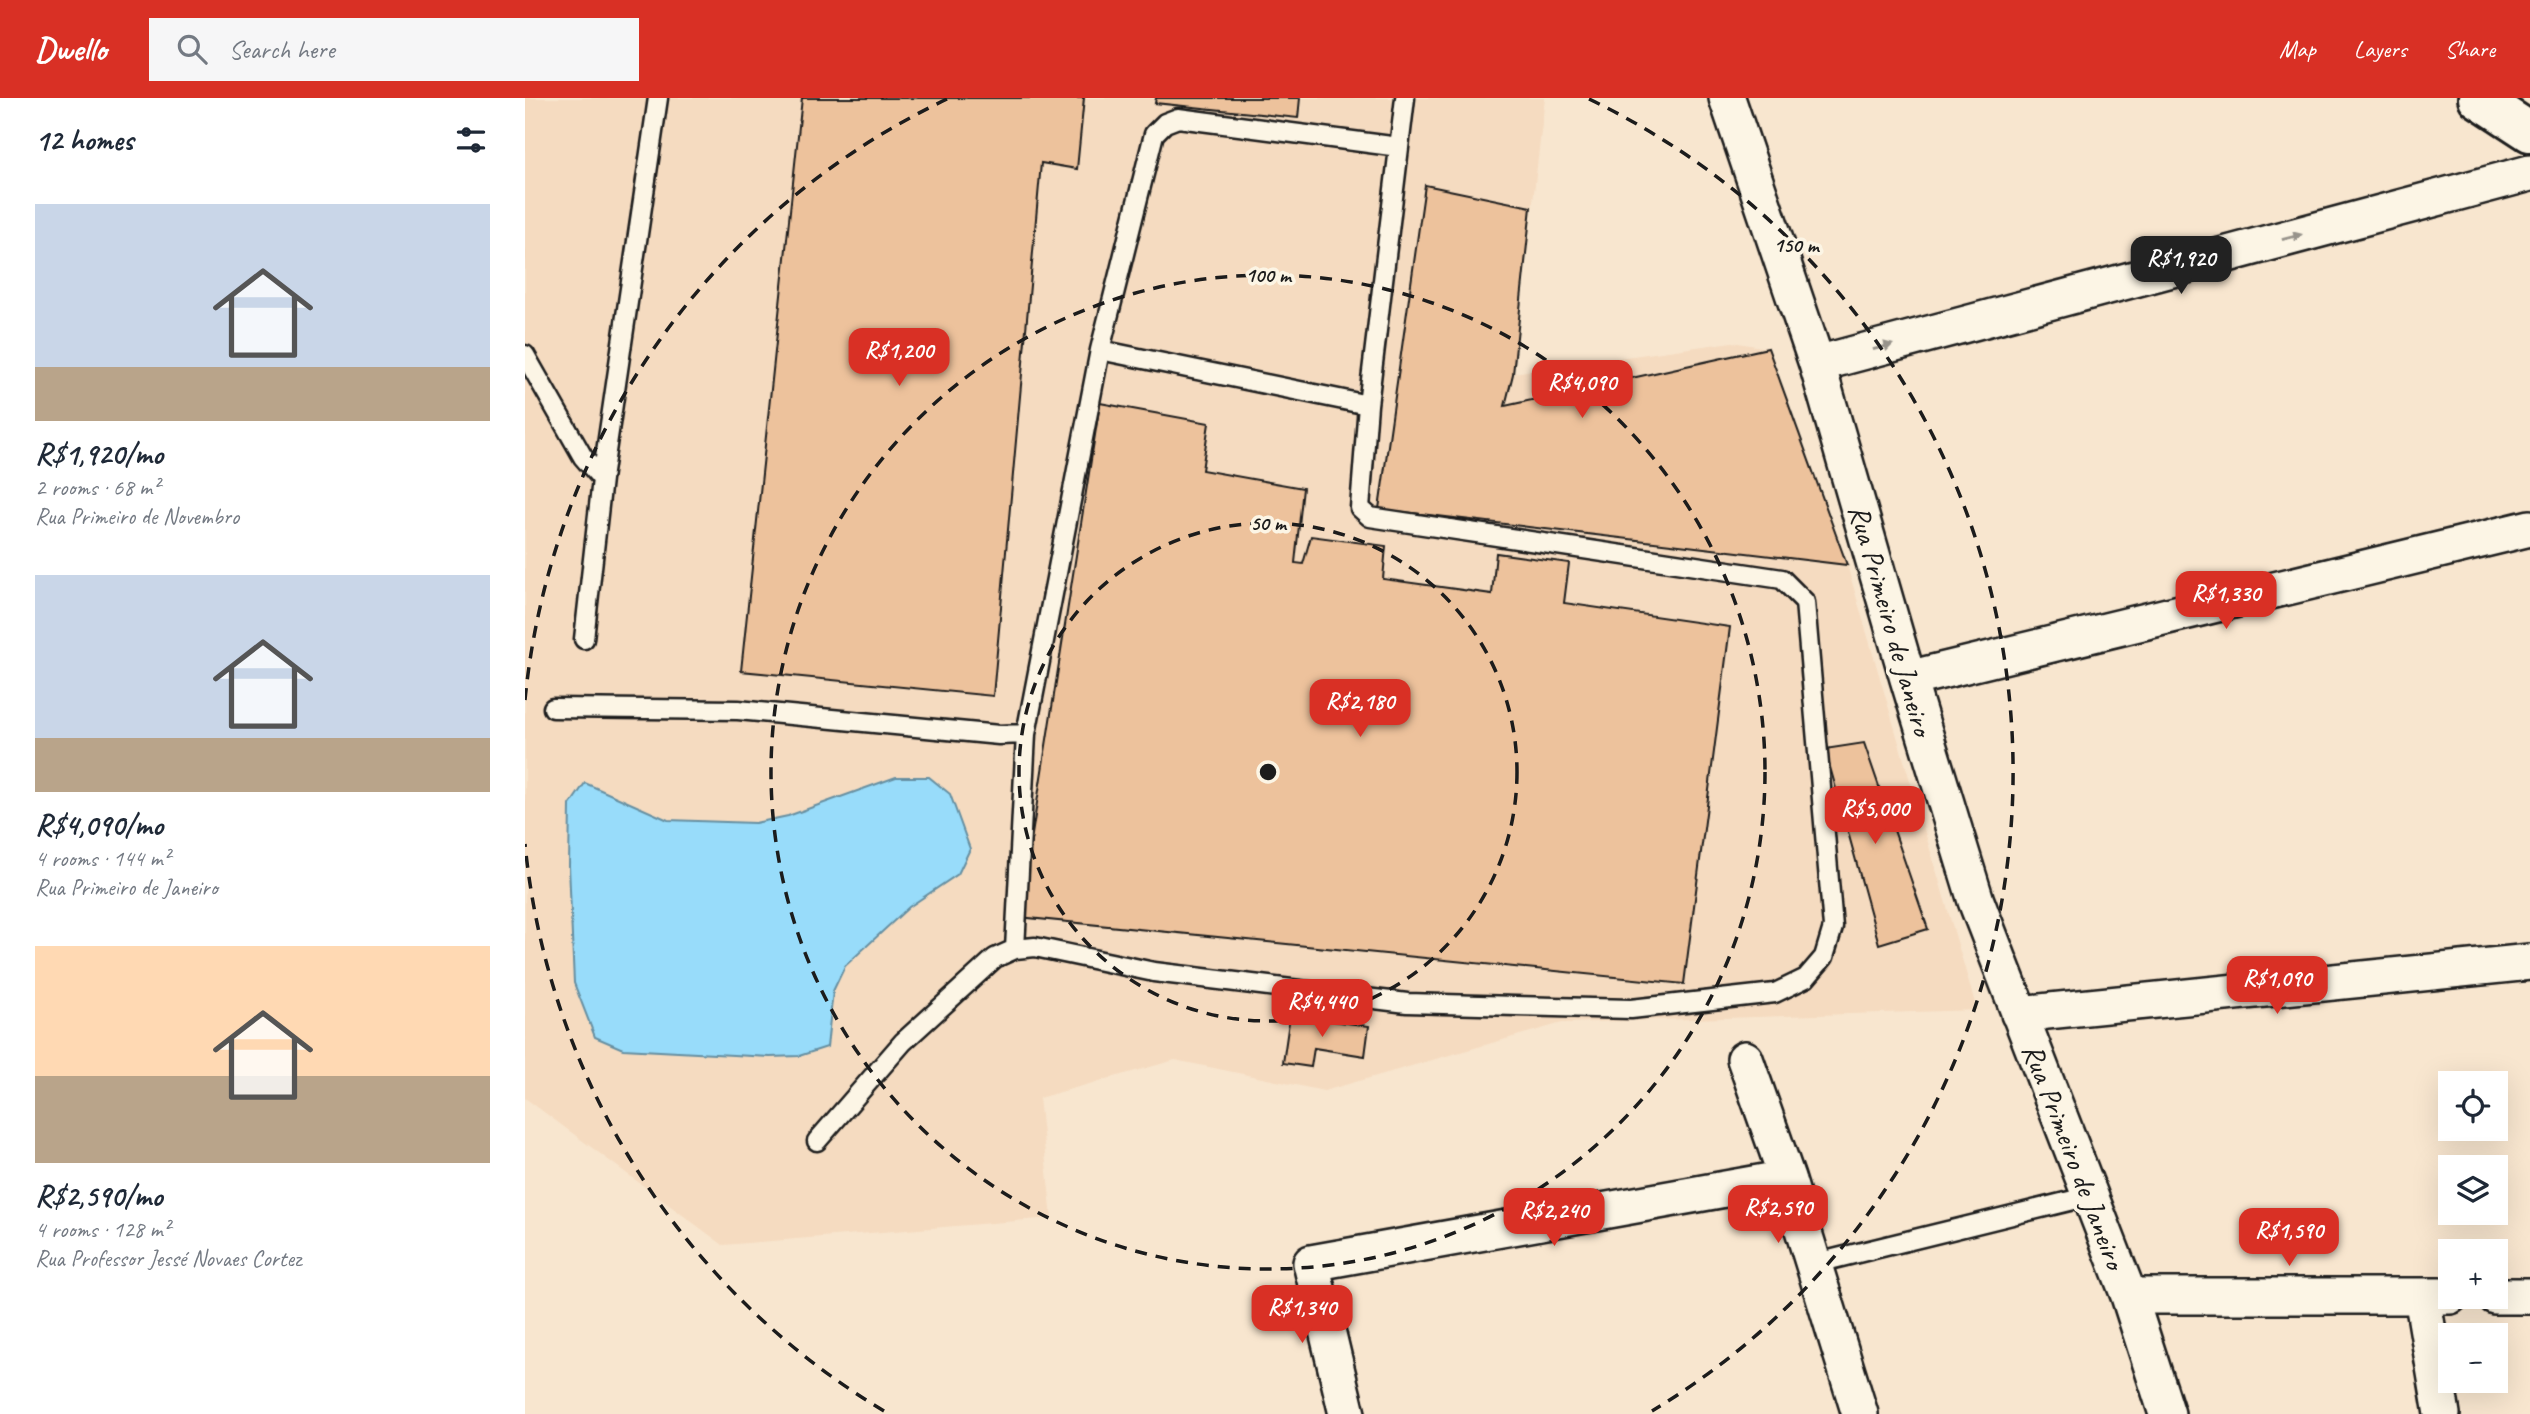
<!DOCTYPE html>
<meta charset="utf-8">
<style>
:root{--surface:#fff;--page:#f6f6f7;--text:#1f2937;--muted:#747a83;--accent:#d93025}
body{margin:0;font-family:Caveat,sans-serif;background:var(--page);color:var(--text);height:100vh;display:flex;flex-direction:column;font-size:26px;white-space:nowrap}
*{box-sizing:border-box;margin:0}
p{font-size:23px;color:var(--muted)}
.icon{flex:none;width:38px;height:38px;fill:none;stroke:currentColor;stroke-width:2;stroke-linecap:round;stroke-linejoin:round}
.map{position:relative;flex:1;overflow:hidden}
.details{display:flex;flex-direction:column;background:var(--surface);width:525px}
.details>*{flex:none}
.fabs{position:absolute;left:1913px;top:973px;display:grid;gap:14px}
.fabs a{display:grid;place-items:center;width:70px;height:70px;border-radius:0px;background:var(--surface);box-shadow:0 7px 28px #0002;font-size:35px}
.price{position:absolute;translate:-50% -60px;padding:0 16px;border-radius:14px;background:var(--accent);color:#fff;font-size:23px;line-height:46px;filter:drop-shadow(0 2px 4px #0008)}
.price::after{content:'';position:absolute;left:50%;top:42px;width:21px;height:16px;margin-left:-10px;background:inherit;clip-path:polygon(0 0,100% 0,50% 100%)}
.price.on{background:#222;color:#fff}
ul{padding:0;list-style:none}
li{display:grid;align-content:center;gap:14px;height:371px;padding:0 35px}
li span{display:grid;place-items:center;height:217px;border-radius:0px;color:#555}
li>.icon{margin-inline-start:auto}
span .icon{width:126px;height:126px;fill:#fffc;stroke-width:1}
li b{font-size:30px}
h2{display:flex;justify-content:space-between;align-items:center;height:84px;padding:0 35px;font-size:30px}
header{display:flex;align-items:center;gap:42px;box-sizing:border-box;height:98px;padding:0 35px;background:var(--accent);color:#fff}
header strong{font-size:33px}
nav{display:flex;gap:38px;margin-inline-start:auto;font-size:24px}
.search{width:490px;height:63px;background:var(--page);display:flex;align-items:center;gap:18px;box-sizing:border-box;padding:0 24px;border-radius:0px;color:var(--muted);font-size:26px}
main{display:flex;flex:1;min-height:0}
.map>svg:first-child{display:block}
</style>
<header>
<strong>Dwello</strong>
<div class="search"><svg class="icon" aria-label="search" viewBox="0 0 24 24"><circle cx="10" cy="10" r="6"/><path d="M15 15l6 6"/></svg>Search here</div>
<nav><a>Map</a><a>Layers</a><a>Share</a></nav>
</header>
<main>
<section class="details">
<h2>12 homes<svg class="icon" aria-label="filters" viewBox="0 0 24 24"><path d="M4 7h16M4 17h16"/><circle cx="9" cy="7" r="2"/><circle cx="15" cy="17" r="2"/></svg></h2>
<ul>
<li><span style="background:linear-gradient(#c9d6e8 75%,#b9a48a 0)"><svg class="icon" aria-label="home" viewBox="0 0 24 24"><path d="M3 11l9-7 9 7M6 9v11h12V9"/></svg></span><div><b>R$1,920/mo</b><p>2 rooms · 68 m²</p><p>Rua Primeiro de Novembro</p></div></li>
<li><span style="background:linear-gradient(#c9d6e8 75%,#b9a48a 0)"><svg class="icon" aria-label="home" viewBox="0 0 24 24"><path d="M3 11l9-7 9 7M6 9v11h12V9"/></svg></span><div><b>R$4,090/mo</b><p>4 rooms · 144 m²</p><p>Rua Primeiro de Janeiro</p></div></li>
<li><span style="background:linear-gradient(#ffd9b3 60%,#b9a48a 0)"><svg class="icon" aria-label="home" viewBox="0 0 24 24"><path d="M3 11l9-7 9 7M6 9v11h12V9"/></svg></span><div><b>R$2,590/mo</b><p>4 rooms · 128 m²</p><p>Rua Professor Jessé Novaes Cortez</p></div></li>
</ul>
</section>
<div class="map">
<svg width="2005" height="1316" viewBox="0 0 2005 1316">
<rect width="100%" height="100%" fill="#f8e6cf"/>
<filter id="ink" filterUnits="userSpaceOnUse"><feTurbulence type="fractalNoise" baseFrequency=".0143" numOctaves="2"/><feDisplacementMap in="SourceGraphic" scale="14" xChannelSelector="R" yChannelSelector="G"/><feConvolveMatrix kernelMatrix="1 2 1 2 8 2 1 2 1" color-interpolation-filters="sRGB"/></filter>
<g filter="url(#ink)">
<!-- built -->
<path fill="#f5dbc0" d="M 0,0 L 1020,0 L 988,275 L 1207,244 L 1243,250 L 1322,467 L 1452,912 L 1037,925 L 799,993 L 650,962 L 514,1000 L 527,1120 L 198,1147 L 0,1000 Z"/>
<!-- water -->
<path fill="#98dcfa" stroke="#668fa1" stroke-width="2" d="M 371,679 L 404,679 L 425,696 L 445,751 L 433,776 L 384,809 L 320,868 L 308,893 L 302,949 L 274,958 L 245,959 L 98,951 L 70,939 L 49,885 L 44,768 L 45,707 L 60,685 L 143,722 L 230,725 L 263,718 Z"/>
<!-- building -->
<path fill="#edc29c" stroke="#1c1c1c" stroke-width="2" d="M 277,0 L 559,0 L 552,71 L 516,65 L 468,598 L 216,573 Z
M 631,0 L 775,0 L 773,20 L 630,5 Z
M 900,87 L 1006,109 L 988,276 L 980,308 L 1243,250 L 1322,467 L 854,411 Z
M 575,305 L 684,325 L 677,372 L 778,390 L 770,465 L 778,466 L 786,438 L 861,448 L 858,481 L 967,496 L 971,455 L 1044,465 L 1039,505 L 1205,529 L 1159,886 L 494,819 Z
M 1339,645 L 1403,831 L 1354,846 L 1300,651 Z
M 765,917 L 844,928 L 840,958 L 789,950 L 786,969 L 758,965 Z"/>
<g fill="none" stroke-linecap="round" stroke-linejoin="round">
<!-- service casing -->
<g stroke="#1c1c1c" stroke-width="23">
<path id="service" d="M 575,252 L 843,307
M 0,257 L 58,359 L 77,381
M 59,541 L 77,381 L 133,0
M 28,610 L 213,612 L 474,637 L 501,636 L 490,851
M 501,636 L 575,252 L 629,36 L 640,25 L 653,20 L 874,49
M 292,1043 L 378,944 L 470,860 L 490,851 L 510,849 L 629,874 L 882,905 L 1106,911 L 1250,895 L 1281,880 L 1299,859 L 1308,829 L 1280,504 L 1257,481 L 845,419 L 835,410 L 843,307 L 880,0
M 1288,1166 L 1565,1098"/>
</g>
<!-- minor casing -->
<g stroke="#1c1c1c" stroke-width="40">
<path id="minor" d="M 1202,0 L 1292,266 L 1383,581 L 1451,803 L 1604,1198 L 1642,1316
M 1292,266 L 2005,75
M 1383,581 L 2005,430
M 1494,916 L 2005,864
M 1220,961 L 1262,1080 L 1335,1316
M 1604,1198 L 1925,1198
M 1897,1198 L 1917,1316
M 1970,1198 L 2005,1198
M 822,1316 L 786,1165 L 1262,1080"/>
</g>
<!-- primary casing -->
<g stroke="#1c1c1c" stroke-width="44">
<path id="primary" d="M 1953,0 L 2005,34"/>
</g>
<!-- service -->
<use href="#service" stroke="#fcf5e5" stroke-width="18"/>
<!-- minor -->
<use href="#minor" stroke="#fcf5e5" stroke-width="35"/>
<!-- primary -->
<use href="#primary" stroke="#fcf5e5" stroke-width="38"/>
</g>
<!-- one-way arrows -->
<defs><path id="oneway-solid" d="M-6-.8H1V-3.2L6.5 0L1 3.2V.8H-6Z" transform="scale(1.75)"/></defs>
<g fill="#97938b">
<use href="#oneway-solid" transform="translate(1767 139) rotate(-15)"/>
<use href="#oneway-solid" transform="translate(1358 249) rotate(-15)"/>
</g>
</g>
<!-- distance rings -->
<g fill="none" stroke="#1c1c1c" stroke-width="3.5" stroke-dasharray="12 9">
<circle cx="743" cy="674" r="249"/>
<circle cx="743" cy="674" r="497"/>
<path d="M359 1313A746 746 0 0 1 0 746M0 602A746 746 0 0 1 422 1M1064 1A746 746 0 0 1 1127 1313"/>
</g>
<g text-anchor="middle" stroke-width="7" stroke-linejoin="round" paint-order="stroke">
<!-- street labels -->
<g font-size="30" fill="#1c1c1c" stroke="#fcf5e5">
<text transform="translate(1366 522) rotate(74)" y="10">Rua Primeiro de Janeiro</text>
<text transform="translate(1549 1058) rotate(69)" y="10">Rua Primeiro de Janeiro</text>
</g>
</g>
<circle cx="743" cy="674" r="10" fill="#1c1c1c" stroke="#fcf5e5" stroke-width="3.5"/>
<g font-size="21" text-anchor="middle" font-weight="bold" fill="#1c1c1c" stroke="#fcf5e5" stroke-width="7" stroke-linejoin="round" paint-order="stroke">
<text x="1271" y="154">150 m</text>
<text x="743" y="184">100 m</text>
<text x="743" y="432">50 m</text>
</g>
</svg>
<div class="fabs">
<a><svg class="icon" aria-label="locate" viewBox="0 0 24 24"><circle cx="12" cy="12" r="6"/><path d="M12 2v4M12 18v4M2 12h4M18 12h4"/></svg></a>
<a><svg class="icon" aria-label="layers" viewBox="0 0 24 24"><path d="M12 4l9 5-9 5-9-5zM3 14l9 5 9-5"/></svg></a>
<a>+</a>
<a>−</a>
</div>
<b class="price on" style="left:1656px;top:198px">R$1,920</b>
<b class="price" style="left:374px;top:290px">R$1,200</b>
<b class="price" style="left:1057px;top:322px">R$4,090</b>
<b class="price" style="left:1701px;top:533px">R$1,330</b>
<b class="price" style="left:835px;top:641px">R$2,180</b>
<b class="price" style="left:1350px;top:748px">R$5,000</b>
<b class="price" style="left:1752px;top:918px">R$1,090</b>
<b class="price" style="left:797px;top:941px">R$4,440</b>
<b class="price" style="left:1253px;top:1147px">R$2,590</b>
<b class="price" style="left:1029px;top:1150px">R$2,240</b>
<b class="price" style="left:1764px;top:1170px">R$1,590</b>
<b class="price" style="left:777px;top:1247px">R$1,340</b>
</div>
</main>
